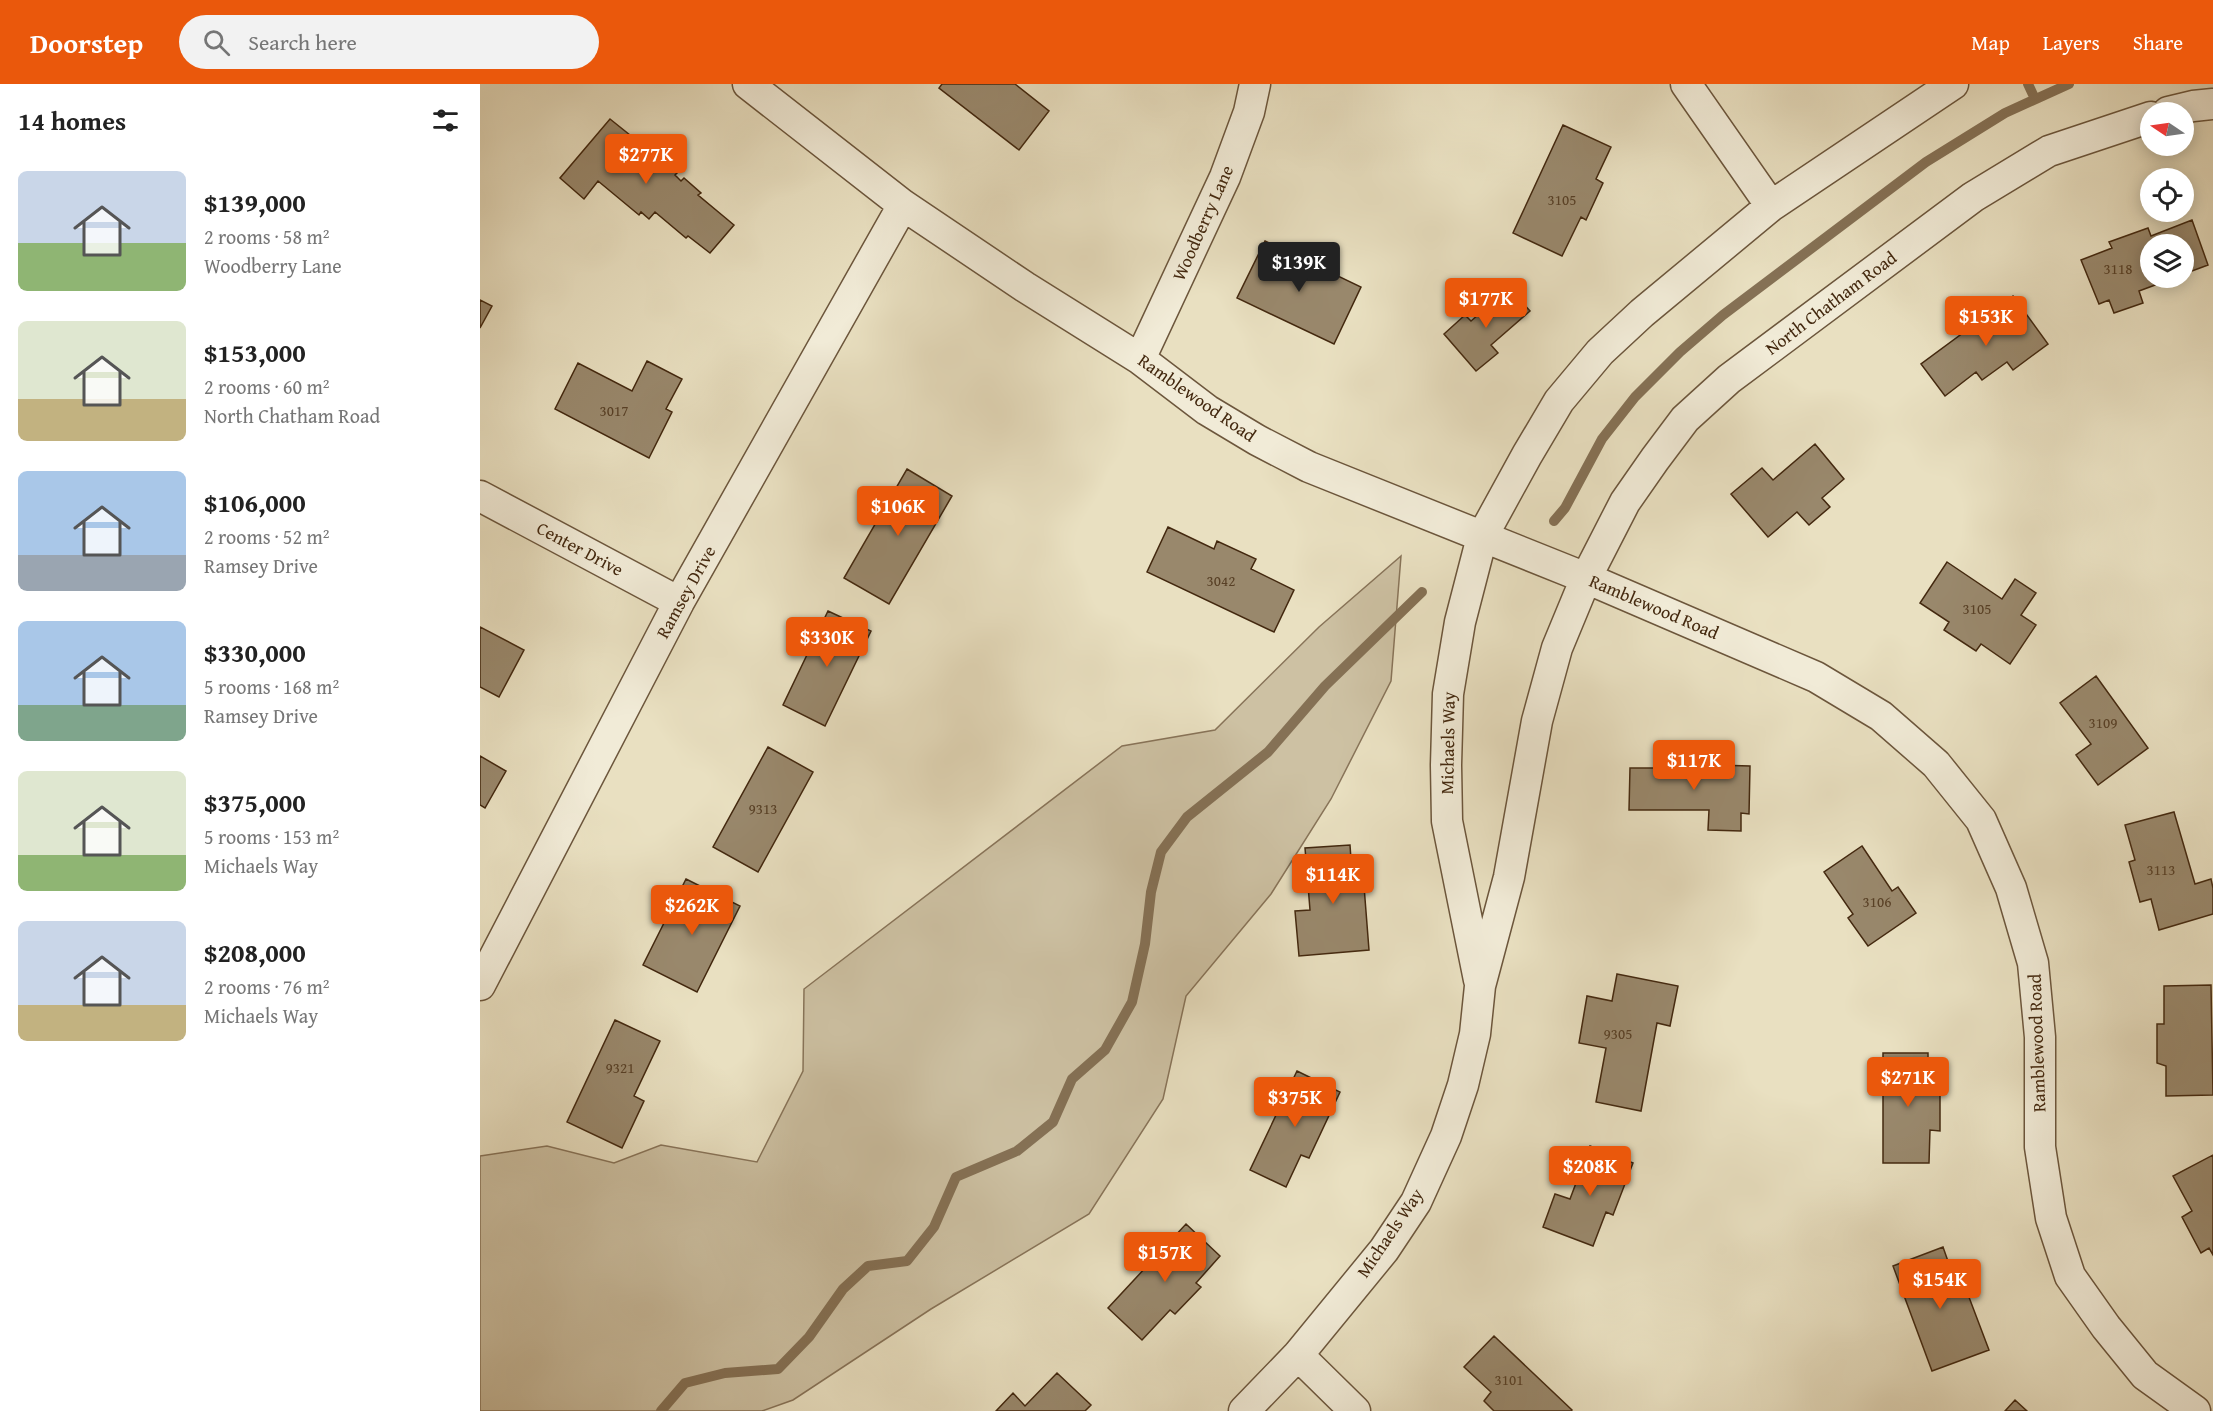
<!DOCTYPE html>
<meta charset="utf-8">
<style>
:root{--surface:#fff;--page:#f2f2f2;--text:#222;--muted:#767676;--accent:#ea580c}
body{margin:0;font-family:"Gentium Book Plus",serif;background:var(--page);color:var(--text);height:100vh;display:flex;flex-direction:column;font-size:22px;white-space:nowrap}
*{box-sizing:border-box;margin:0}
p{font-size:20px;color:var(--muted)}
.icon{flex:none;width:33px;height:33px;fill:none;stroke:currentColor;stroke-width:2;stroke-linecap:round;stroke-linejoin:round}
.map{position:relative;flex:1;overflow:hidden}
.panel{display:flex;flex-direction:column;background:var(--surface);width:480px}
.panel>*{flex:none}
.needle{width:39px;rotate:283deg}
.buttons{position:absolute;left:1660px;top:18px;display:grid;gap:12px}
.buttons a{display:grid;place-items:center;width:54px;height:54px;border-radius:50%;background:var(--surface);box-shadow:0 3px 15px #0003;font-size:30px}
.price{position:absolute;translate:-50% -51px;padding:0 14px;border-radius:6px;background:var(--accent);color:#fff;font-size:20px;line-height:39px;filter:drop-shadow(0 2px 3px #0008)}
.price::after{content:'';position:absolute;left:50%;top:36px;width:18px;height:14px;margin-left:-9px;background:inherit;clip-path:polygon(0 0,100% 0,50% 100%)}
.price.selected{background:#222;color:#fff}
ul{padding:0;list-style:none}
li{display:flex;align-items:center;gap:18px;height:150px;padding:0 18px}
li span{display:grid;place-items:center;flex:none;width:168px;height:120px;border-radius:9px;color:#555}
li>.icon{margin-inline-start:auto}
span .icon{width:72px;height:72px;fill:#fffc;stroke-width:1}
li b{font-size:26px}
h2{display:flex;justify-content:space-between;align-items:center;height:72px;padding:0 18px;font-size:26px}
header{display:flex;align-items:center;gap:36px;box-sizing:border-box;height:84px;padding:0 30px;background:var(--accent);color:#fff}
header strong{font-size:28px}
nav{display:flex;gap:33px;margin-inline-start:auto;font-size:21px}
.search{width:420px;height:54px;background:var(--page);display:flex;align-items:center;gap:15px;box-sizing:border-box;padding:0 21px;border-radius:33px;color:var(--muted);font-size:22px}
main{display:flex;flex:1;min-height:0}
.map>svg:first-child{display:block}
</style>
<header>
<strong>Doorstep</strong>
<div class="search"><svg class="icon" aria-label="search" viewBox="0 0 24 24"><circle cx="10" cy="10" r="6"/><path d="M15 15l6 6"/></svg>Search here</div>
<nav><a>Map</a><a>Layers</a><a>Share</a></nav>
</header>
<main>
<section class="panel">
<h2>14 homes<svg class="icon" aria-label="filters" viewBox="0 0 24 24"><path d="M4 7h16M4 17h16"/><circle cx="9" cy="7" r="2"/><circle cx="15" cy="17" r="2"/></svg></h2>
<ul>
<li><span style="background:linear-gradient(#c9d6e8 60%,#8fb573 0)"><svg class="icon" aria-label="home" viewBox="0 0 24 24"><path d="M3 11l9-7 9 7M6 9v11h12V9"/></svg></span><div><b>$139,000</b><p>2 rooms · 58 m²</p><p>Woodberry Lane</p></div></li>
<li><span style="background:linear-gradient(#dfe7d0 65%,#c2b280 0)"><svg class="icon" aria-label="home" viewBox="0 0 24 24"><path d="M3 11l9-7 9 7M6 9v11h12V9"/></svg></span><div><b>$153,000</b><p>2 rooms · 60 m²</p><p>North Chatham Road</p></div></li>
<li><span style="background:linear-gradient(#a9c7e8 70%,#9aa5b1 0)"><svg class="icon" aria-label="home" viewBox="0 0 24 24"><path d="M3 11l9-7 9 7M6 9v11h12V9"/></svg></span><div><b>$106,000</b><p>2 rooms · 52 m²</p><p>Ramsey Drive</p></div></li>
<li><span style="background:linear-gradient(#a9c7e8 70%,#7fa58c 0)"><svg class="icon" aria-label="home" viewBox="0 0 24 24"><path d="M3 11l9-7 9 7M6 9v11h12V9"/></svg></span><div><b>$330,000</b><p>5 rooms · 168 m²</p><p>Ramsey Drive</p></div></li>
<li><span style="background:linear-gradient(#dfe7d0 70%,#8fb573 0)"><svg class="icon" aria-label="home" viewBox="0 0 24 24"><path d="M3 11l9-7 9 7M6 9v11h12V9"/></svg></span><div><b>$375,000</b><p>5 rooms · 153 m²</p><p>Michaels Way</p></div></li>
<li><span style="background:linear-gradient(#c9d6e8 70%,#c2b280 0)"><svg class="icon" aria-label="home" viewBox="0 0 24 24"><path d="M3 11l9-7 9 7M6 9v11h12V9"/></svg></span><div><b>$208,000</b><p>2 rooms · 76 m²</p><p>Michaels Way</p></div></li>
</ul>
</section>
<div class="map">
<svg width="1733" height="1327" viewBox="0 0 1733 1327">
<rect width="100%" height="100%" fill="#e9e0c1"/>
<filter id="stains"><feTurbulence type="fractalNoise" baseFrequency=".00333" numOctaves="4"/><feColorMatrix values="0 0 0 0 .2 0 0 0 0 .09 0 0 0 0 .02 0 0 0 .5 -.17"/></filter>
<radialGradient id="worn" r=".72"><stop offset=".6" stop-color="#630" stop-opacity="0"/><stop offset="1" stop-color="#630" stop-opacity=".3"/></radialGradient>
<!-- green -->
<path fill="#cdc1a3" stroke="#887459" stroke-width="1.5" d="M 921,472 L 911,597 L 851,715 L 791,810 L 706,912 L 683,1015 L 609,1130 L 451,1225 L 313,1316 L 282,1327 L 0,1327 L 0,1072 L 67,1062 L 134,1079 L 181,1061 L 277,1078 L 323,987 L 324,905 L 642,662 L 735,646 L 839,543 Z"/>
<g fill="none" stroke-linecap="round" stroke-linejoin="round">
<!-- stream -->
<path stroke="#857155" stroke-width="10" d="M 1548,0 L 1555,15
M 1074,437 L 1085,424 L 1122,355 L 1155,313 L 1200,268 L 1243,231 L 1446,78 L 1525,29 L 1589,0
M 181,1327 L 205,1299 L 245,1289 L 298,1285 L 329,1253 L 363,1205 L 388,1182 L 427,1177 L 454,1143 L 476,1093 L 537,1067 L 573,1038 L 592,995 L 625,966 L 652,918 L 665,860 L 671,808 L 681,768 L 707,733 L 788,668 L 845,602 L 942,508"/>
</g>
<!-- building -->
<path fill="#99886c" stroke="#43280f" stroke-width="1.5" d="M 462,0 L 535,0 L 569,27 L 539,66 L 459,4 Z
M 130,35 L 155,55 L 157,53 L 198,88 L 195,91 L 201,97 L 204,94 L 221,109 L 218,111 L 254,141 L 230,169 L 208,152 L 206,154 L 175,128 L 169,135 L 161,128 L 159,131 L 118,97 L 104,115 L 80,94 Z
M 1083,41 L 1131,63 L 1116,95 L 1123,99 L 1106,136 L 1101,133 L 1082,172 L 1033,149 Z
M 1712,136 L 1728,181 L 1704,190 L 1704,160 L 1671,160 L 1671,194 L 1694,194 L 1659,207 L 1663,219 L 1634,229 L 1629,216 L 1619,220 L 1601,176 L 1632,164 L 1629,158 L 1668,144 L 1671,152 Z
M 785,157 L 881,203 L 854,260 L 757,214 Z
M 1029,204 L 1050,227 L 1011,261 L 1018,269 L 996,287 L 964,250 L 985,231 L 991,237 Z
M 1533,212 L 1568,260 L 1533,286 L 1527,278 L 1502,296 L 1496,288 L 1465,312 L 1441,280 Z
M 0,216 L 12,222 L 0,244 Z
M 167,277 L 202,295 L 186,325 L 192,328 L 169,374 L 75,325 L 98,279 L 152,307 Z
M 1335,360 L 1364,395 L 1342,414 L 1350,423 L 1329,441 L 1317,428 L 1288,453 L 1251,410 L 1282,384 L 1293,396 Z
M 427,385 L 472,412 L 409,520 L 364,494 Z
M 688,443 L 734,465 L 737,457 L 776,475 L 771,485 L 814,506 L 794,548 L 667,488 Z
M 1467,478 L 1522,515 L 1535,495 L 1556,509 L 1541,531 L 1556,541 L 1530,580 L 1501,560 L 1496,567 L 1464,546 L 1469,538 L 1440,519 Z
M 348,527 L 391,547 L 345,642 L 303,621 Z
M 0,543 L 44,566 L 19,613 L 0,603 Z
M 1616,592 L 1668,664 L 1618,701 L 1596,671 L 1611,660 L 1580,619 Z
M 288,663 L 333,688 L 278,788 L 233,763 Z
M 0,672 L 26,687 L 5,724 L 0,721 Z
M 1195,676 L 1234,676 L 1234,681 L 1270,682 L 1269,730 L 1261,729 L 1261,747 L 1228,746 L 1229,726 L 1149,726 L 1150,684 L 1195,684 Z
M 1694,728 L 1715,800 L 1731,795 L 1733,804 L 1733,830 L 1679,846 L 1671,815 L 1660,818 L 1649,778 L 1655,776 L 1645,741 Z
M 870,761 L 872,790 L 883,789 L 889,866 L 819,872 L 815,827 L 830,826 L 825,764 Z
M 1382,762 L 1412,807 L 1418,803 L 1436,829 L 1388,862 L 1368,834 L 1373,830 L 1344,788 Z
M 206,795 L 260,822 L 217,908 L 163,881 Z
M 1137,890 L 1198,902 L 1190,942 L 1177,939 L 1161,1027 L 1116,1018 L 1126,964 L 1099,959 L 1107,912 L 1132,917 Z
M 1731,901 L 1733,1011 L 1686,1012 L 1686,982 L 1677,979 L 1677,940 L 1684,940 L 1684,902 Z
M 135,936 L 180,957 L 154,1012 L 164,1017 L 142,1064 L 87,1038 Z
M 1403,969 L 1448,969 L 1448,1005 L 1460,1005 L 1460,1047 L 1450,1046 L 1449,1079 L 1403,1079 Z
M 817,987 L 860,1008 L 829,1074 L 821,1071 L 806,1103 L 770,1086 Z
M 1110,1062 L 1153,1079 L 1133,1131 L 1126,1128 L 1113,1162 L 1063,1143 L 1075,1110 L 1090,1115 Z
M 1733,1071 L 1733,1171 L 1729,1164 L 1721,1169 L 1702,1133 L 1712,1127 L 1693,1092 Z
M 706,1140 L 740,1172 L 716,1199 L 721,1203 L 695,1230 L 690,1226 L 662,1256 L 628,1224 Z
M 1463,1163 L 1477,1203 L 1484,1200 L 1509,1266 L 1452,1287 L 1413,1182 Z
M 1014,1252 L 1092,1326 L 1091,1327 L 1014,1327 L 1004,1317 L 1011,1308 L 984,1283 Z
M 577,1289 L 611,1321 L 605,1327 L 516,1327 L 533,1309 L 545,1322 Z
M 1535,1316 L 1547,1327 L 1525,1327 Z"/>
<g fill="none" stroke-linecap="round" stroke-linejoin="round">
<!-- street casing -->
<g stroke="#6c563c" stroke-width="33">
<path id="street" d="M 268,0 L 423,121 L 545,203 L 660,275 L 727,326 L 777,356 L 829,383 L 1106,494 L 1336,593 L 1401,632 L 1456,680 L 1501,736 L 1531,804 L 1553,879 L 1560,953 L 1560,1063 L 1571,1134 L 1590,1192 L 1626,1243 L 1665,1291 L 1715,1327
M 1206,0 L 1291,122
M 1688,28 L 1713,22 L 1733,20
M 660,275 L 745,93 L 769,28 L 775,0
M 0,412 L 199,518
M 999,896 L 967,737 L 966,681 L 968,610 L 980,538 L 1002,453 L 1047,371 L 1079,317 L 1120,268 L 1162,229 L 1291,122 L 1473,0
M 0,901 L 199,518 L 423,121
M 818,1271 L 875,1327
M 764,1327 L 818,1271 L 904,1166 L 936,1118 L 966,1052 L 983,1001 L 995,950 L 1000,902 L 1029,793 L 1057,637 L 1077,564 L 1106,494 L 1145,418 L 1175,375 L 1205,335 L 1249,295 L 1493,113 L 1569,67 L 1671,33"/>
</g>
<!-- street -->
<use href="#street" stroke="#f1ebd7" stroke-width="30"/>
</g>
<g text-anchor="middle" stroke-width="4.5" stroke-linejoin="round" paint-order="stroke">
<!-- number labels -->
<g font-size="15" fill="#584026">
<text x="1082" y="121">3105</text>
<text x="1638" y="190">3118</text>
<text x="134" y="332">3017</text>
<text x="741" y="502">3042</text>
<text x="1497" y="530">3105</text>
<text x="1623" y="644">3109</text>
<text x="283" y="730">9313</text>
<text x="1681" y="791">3113</text>
<text x="1397" y="823">3106</text>
<text x="1138" y="955">9305</text>
<text x="140" y="989">9321</text>
<text x="1029" y="1301">3101</text>
</g>
<!-- street labels -->
<g font-size="18" fill="#43280f" stroke="#f1ebd7">
<text transform="translate(723 139) rotate(-66)" y="6">Woodberry Lane</text>
<text transform="translate(1351 219) rotate(-37)" y="6">North Chatham Road</text>
<text transform="translate(717 314) rotate(35)" y="6">Ramblewood Road</text>
<text transform="translate(100 465) rotate(28)" y="6">Center Drive</text>
<text transform="translate(206 508) rotate(-61)" y="6">Ramsey Drive</text>
<text transform="translate(1174 523) rotate(23)" y="6">Ramblewood Road</text>
<text transform="translate(968 659) rotate(-89)" y="6">Michaels Way</text>
<text transform="translate(1557 959) rotate(-92)" y="6">Ramblewood Road</text>
<text transform="translate(910 1149) rotate(-56)" y="6">Michaels Way</text>
</g>
</g>
<rect width="100%" height="100%" filter="url(#stains)"/>
<rect width="100%" height="100%" fill="url(#worn)"/>
</svg>
<div class="buttons">
<a><svg class="needle" viewBox="-14 -14 28 28"><path d="M0-13l5 13h-10z" fill="#e53935"/><path d="M0 13l5-13h-10z" fill="#767676"/></svg></a>
<a><svg class="icon" aria-label="locate" viewBox="0 0 24 24"><circle cx="12" cy="12" r="6"/><path d="M12 2v4M12 18v4M2 12h4M18 12h4"/></svg></a>
<a><svg class="icon" aria-label="layers" viewBox="0 0 24 24"><path d="M12 4l9 5-9 5-9-5zM3 14l9 5 9-5"/></svg></a>
</div>
<b class="price" style="left:166px;top:101px">$277K</b>
<b class="price selected" style="left:819px;top:209px">$139K</b>
<b class="price" style="left:1006px;top:245px">$177K</b>
<b class="price" style="left:1506px;top:263px">$153K</b>
<b class="price" style="left:418px;top:453px">$106K</b>
<b class="price" style="left:347px;top:584px">$330K</b>
<b class="price" style="left:1214px;top:707px">$117K</b>
<b class="price" style="left:853px;top:821px">$114K</b>
<b class="price" style="left:212px;top:852px">$262K</b>
<b class="price" style="left:1428px;top:1024px">$271K</b>
<b class="price" style="left:815px;top:1044px">$375K</b>
<b class="price" style="left:1110px;top:1113px">$208K</b>
<b class="price" style="left:685px;top:1199px">$157K</b>
<b class="price" style="left:1460px;top:1226px">$154K</b>
</div>
</main>
